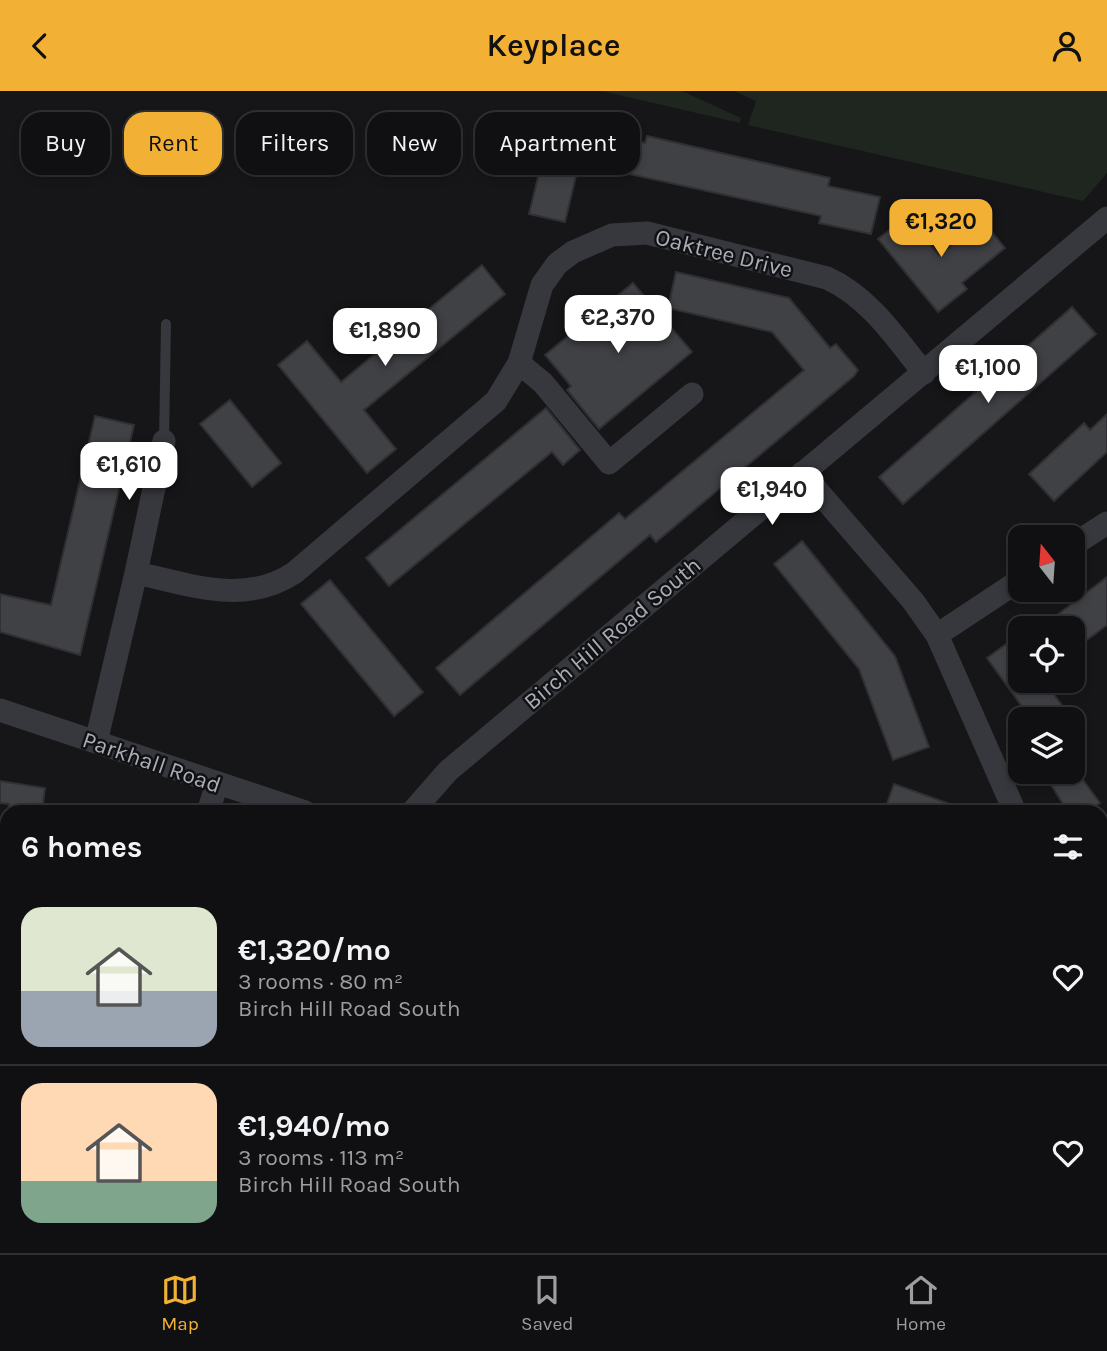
<!DOCTYPE html>
<meta charset="utf-8">
<style>
:root{--surface:#101012;--page:#19191b;--text:#f1f3f6;--muted:#9c9d9f;--line:#303032;--accent:#f2b134}
body{margin:0;font-family:Karla,sans-serif;background:var(--page);color:var(--text);height:100vh;display:flex;flex-direction:column;font-size:26px;white-space:nowrap}
*{box-sizing:border-box;margin:0}
p{font-size:23px;color:var(--muted)}
.icon{flex:none;width:38px;height:38px;fill:none;stroke:currentColor;stroke-width:2;stroke-linecap:round;stroke-linejoin:round}
.map{position:relative;flex:1;overflow:hidden}
.drawer{position:absolute;left:0px;top:714px;width:1108px;height:448px;display:flex;flex-direction:column;background:var(--surface);border-radius:21px 21px 0 0;box-shadow:0 4px 10px #0003,0 0 0 2px var(--line)}
.drawer>*{flex:none}
.hud{position:absolute;left:21px;top:21px;width:700px;height:63px;display:flex;gap:14px}
.needle{width:46px;rotate:343deg}
.controls{position:absolute;left:1008px;top:434px;display:grid;gap:14px}
.controls a{display:grid;place-items:center;width:77px;height:77px;border-radius:14px;background:var(--surface);box-shadow:0 4px 10px #0003,0 0 0 2px var(--line);font-size:35px}
.price{position:absolute;translate:-50% -60px;padding:0 16px;border-radius:14px;background:#fff;color:#222;font-size:23px;line-height:46px;filter:drop-shadow(0 2px 4px #0008)}
.price::after{content:'';position:absolute;left:50%;top:42px;width:21px;height:16px;margin-left:-10px;background:inherit;clip-path:polygon(0 0,100% 0,50% 100%)}
.price.current{background:var(--accent);color:#111}
ul{padding:0;list-style:none}
li{display:flex;align-items:center;gap:21px;height:175px;padding:0 21px}
li+li{border-top:2px solid var(--line)}
li span{display:grid;place-items:center;flex:none;width:196px;height:140px;border-radius:21px;color:#555}
li>.icon{margin-inline-start:auto}
span .icon{width:84px;height:84px;fill:#fffc;stroke-width:1}
li b{font-size:30px}
h2{display:flex;justify-content:space-between;align-items:center;height:84px;padding:0 21px;font-size:30px}
.tag{padding:0 24px;border-radius:21px;background:var(--surface);box-shadow:0 4px 10px #0003,0 0 0 2px var(--line);font-size:24px;line-height:63px}
.tag.current{background:var(--accent);color:#111}
header{display:flex;justify-content:space-between;align-items:center;height:91px;padding:0 21px;background:var(--accent);color:#111;font-size:32px;font-weight:600}
.tab-bar{display:flex;justify-content:space-around;align-items:center;height:98px;border-top:2px solid var(--line);background:var(--surface);font-size:19px;color:var(--muted)}
.tab-bar a{display:grid;justify-items:center;gap:4px}
.tab-bar .current{color:var(--accent)}
.map>svg:first-child{display:block}
</style>
<header><svg class="icon" aria-label="back" viewBox="0 0 24 24"><path d="M15 5l-7 7 7 7"/></svg>Keyplace<svg class="icon" aria-label="person" viewBox="0 0 24 24"><circle cx="12" cy="8" r="4"/><path d="M4 21q1-7 8-7t8 7"/></svg></header>
<div class="map">
<svg width="1107" height="1162" viewBox="0 0 1107 1162">
<rect width="100%" height="100%" fill="#161618"/>
<!-- green -->
<path fill="#1e261f" d="M 602,0 L 682,0 L 741,27 L 740,32 Z
M 734,0 L 1107,0 L 1107,82 L 1083,110 L 748,34 L 756,10 Z"/>
<!-- building -->
<path fill="#404145" stroke="#303034" stroke-width="2" d="M 587,38 L 645,52 L 647,45 L 830,87 L 828,95 L 880,106 L 871,143 L 819,132 L 821,125 L 579,72 L 565,131 L 529,123 L 548,45 L 583,54 Z
M 907,125 L 939,164 L 982,129 L 1005,157 L 962,192 L 967,198 L 938,221 L 878,148 Z
M 482,174 L 505,203 L 364,319 L 396,358 L 367,382 L 278,274 L 307,250 L 341,291 Z
M 676,181 L 789,207 L 830,257 L 836,253 L 858,279 L 854,285 L 656,451 L 650,444 L 460,604 L 436,577 L 619,422 L 625,428 L 804,279 L 772,241 L 668,217 Z
M 633,192 L 692,261 L 599,338 L 567,299 L 571,295 L 545,264 Z
M 1072,216 L 1096,243 L 903,413 L 879,386 Z
M 230,309 L 281,372 L 252,396 L 200,333 Z
M 546,317 L 580,359 L 563,374 L 552,361 L 389,495 L 366,467 Z
M 1107,323 L 1107,361 L 1054,410 L 1029,383 L 1084,332 L 1090,339 Z
M 95,325 L 134,334 L 80,564 L 0,541 L 0,503 L 51,514 Z
M 802,450 L 895,565 L 929,656 L 893,669 L 859,578 L 774,473 Z
M 1107,486 L 1107,534 L 1073,559 L 1073,537 L 1040,537 Z
M 330,489 L 423,601 L 394,625 L 301,513 Z
M 1020,543 L 1020,590 L 1044,590 L 1072,628 L 1031,628 L 987,567 Z
M 1043,681 L 1077,681 L 1100,712 L 1087,721 L 1068,721 Z
M 0,690 L 45,697 L 42,721 L 8,721 L 9,713 L 0,712 Z
M 894,693 L 964,718 L 963,721 L 884,721 Z"/>
<g fill="none" stroke-linecap="round" stroke-linejoin="round">
<!-- service -->
<path stroke="#37383d" stroke-width="10" d="M 164,350 L 166,233
M 36,1162 L 37,1155"/>
<!-- minor -->
<path stroke="#37383d" stroke-width="23" d="M 519,272 L 543,292 L 609,372 L 692,303
M 802,382 L 913,510 L 937,544 L 1015,721
M 1073,454 L 1107,432
M 136,482 L 164,350
M 937,544 L 1020,489
M 0,619 L 305,721
M 96,651 L 136,482 C 189,493 244,515 294,482 L 496,310 L 519,272 L 542,194 L 557,173 L 573,161 L 612,144 L 647,142 L 827,187 C 869,206 896,247 924,282
M 208,721 L 217,693
M 412,721 L 448,680 L 1107,127
M 1101,806 L 1107,810
M 1101,1013 L 1107,1017
M 234,1162 L 240,1155"/>
</g>
<g text-anchor="middle" stroke-width="5" stroke-linejoin="round" paint-order="stroke">
<!-- street labels -->
<g font-size="23" fill="#a8adb8" stroke="#111113">
<text transform="translate(724 162) rotate(14)" y="8">Oaktree Drive</text>
<text transform="translate(612 542) rotate(-40)" y="8">Birch Hill Road South</text>
<text transform="translate(152 671) rotate(19)" y="8">Parkhall Road</text>
</g>
</g>
</svg>
<div class="controls">
<a><svg class="needle" viewBox="-14 -14 28 28"><path d="M0-13l5 13h-10z" fill="#e53935"/><path d="M0 13l5-13h-10z" fill="#9c9d9f"/></svg></a>
<a><svg class="icon" aria-label="locate" viewBox="0 0 24 24"><circle cx="12" cy="12" r="6"/><path d="M12 2v4M12 18v4M2 12h4M18 12h4"/></svg></a>
<a><svg class="icon" aria-label="layers" viewBox="0 0 24 24"><path d="M12 4l9 5-9 5-9-5zM3 14l9 5 9-5"/></svg></a>
</div>
<b class="price current" style="left:941px;top:168px">€1,320</b>
<b class="price" style="left:618px;top:264px">€2,370</b>
<b class="price" style="left:385px;top:277px">€1,890</b>
<b class="price" style="left:988px;top:314px">€1,100</b>
<b class="price" style="left:129px;top:411px">€1,610</b>
<b class="price" style="left:772px;top:436px">€1,940</b>
<div class="hud">
<a class="tag">Buy</a>
<a class="tag current">Rent</a>
<a class="tag">Filters</a>
<a class="tag">New</a>
<a class="tag">Apartment</a>
</div>
<section class="drawer">
<h2>6 homes<svg class="icon" aria-label="filters" viewBox="0 0 24 24"><path d="M4 7h16M4 17h16"/><circle cx="9" cy="7" r="2"/><circle cx="15" cy="17" r="2"/></svg></h2>
<ul>
<li><span style="background:linear-gradient(#dfe7d0 60%,#9aa5b1 0)"><svg class="icon" aria-label="home" viewBox="0 0 24 24"><path d="M3 11l9-7 9 7M6 9v11h12V9"/></svg></span><div><b>€1,320/mo</b><p>3 rooms · 80 m²</p><p>Birch Hill Road South</p></div><svg class="icon" aria-label="heart" viewBox="0 0 24 24"><path d="M12 20l-8-8c-3-5 5-10 8-4 3-6 11-1 8 4z"/></svg></li>
<li><span style="background:linear-gradient(#ffd9b3 70%,#7fa58c 0)"><svg class="icon" aria-label="home" viewBox="0 0 24 24"><path d="M3 11l9-7 9 7M6 9v11h12V9"/></svg></span><div><b>€1,940/mo</b><p>3 rooms · 113 m²</p><p>Birch Hill Road South</p></div><svg class="icon" aria-label="heart" viewBox="0 0 24 24"><path d="M12 20l-8-8c-3-5 5-10 8-4 3-6 11-1 8 4z"/></svg></li>
</ul>
</section>
</div>
<nav class="tab-bar">
<a class="current"><svg class="icon" aria-label="map" viewBox="0 0 24 24"><path d="M3 6l6-2 6 2 6-2v14l-6 2-6-2-6 2zM9 4v14M15 6v14"/></svg>Map</a>
<a><svg class="icon" aria-label="saved" viewBox="0 0 24 24"><path d="M7 4h10v16l-5-4-5 4z"/></svg>Saved</a>
<a><svg class="icon" aria-label="home" viewBox="0 0 24 24"><path d="M3 11l9-7 9 7M6 9v11h12V9"/></svg>Home</a>
</nav>
